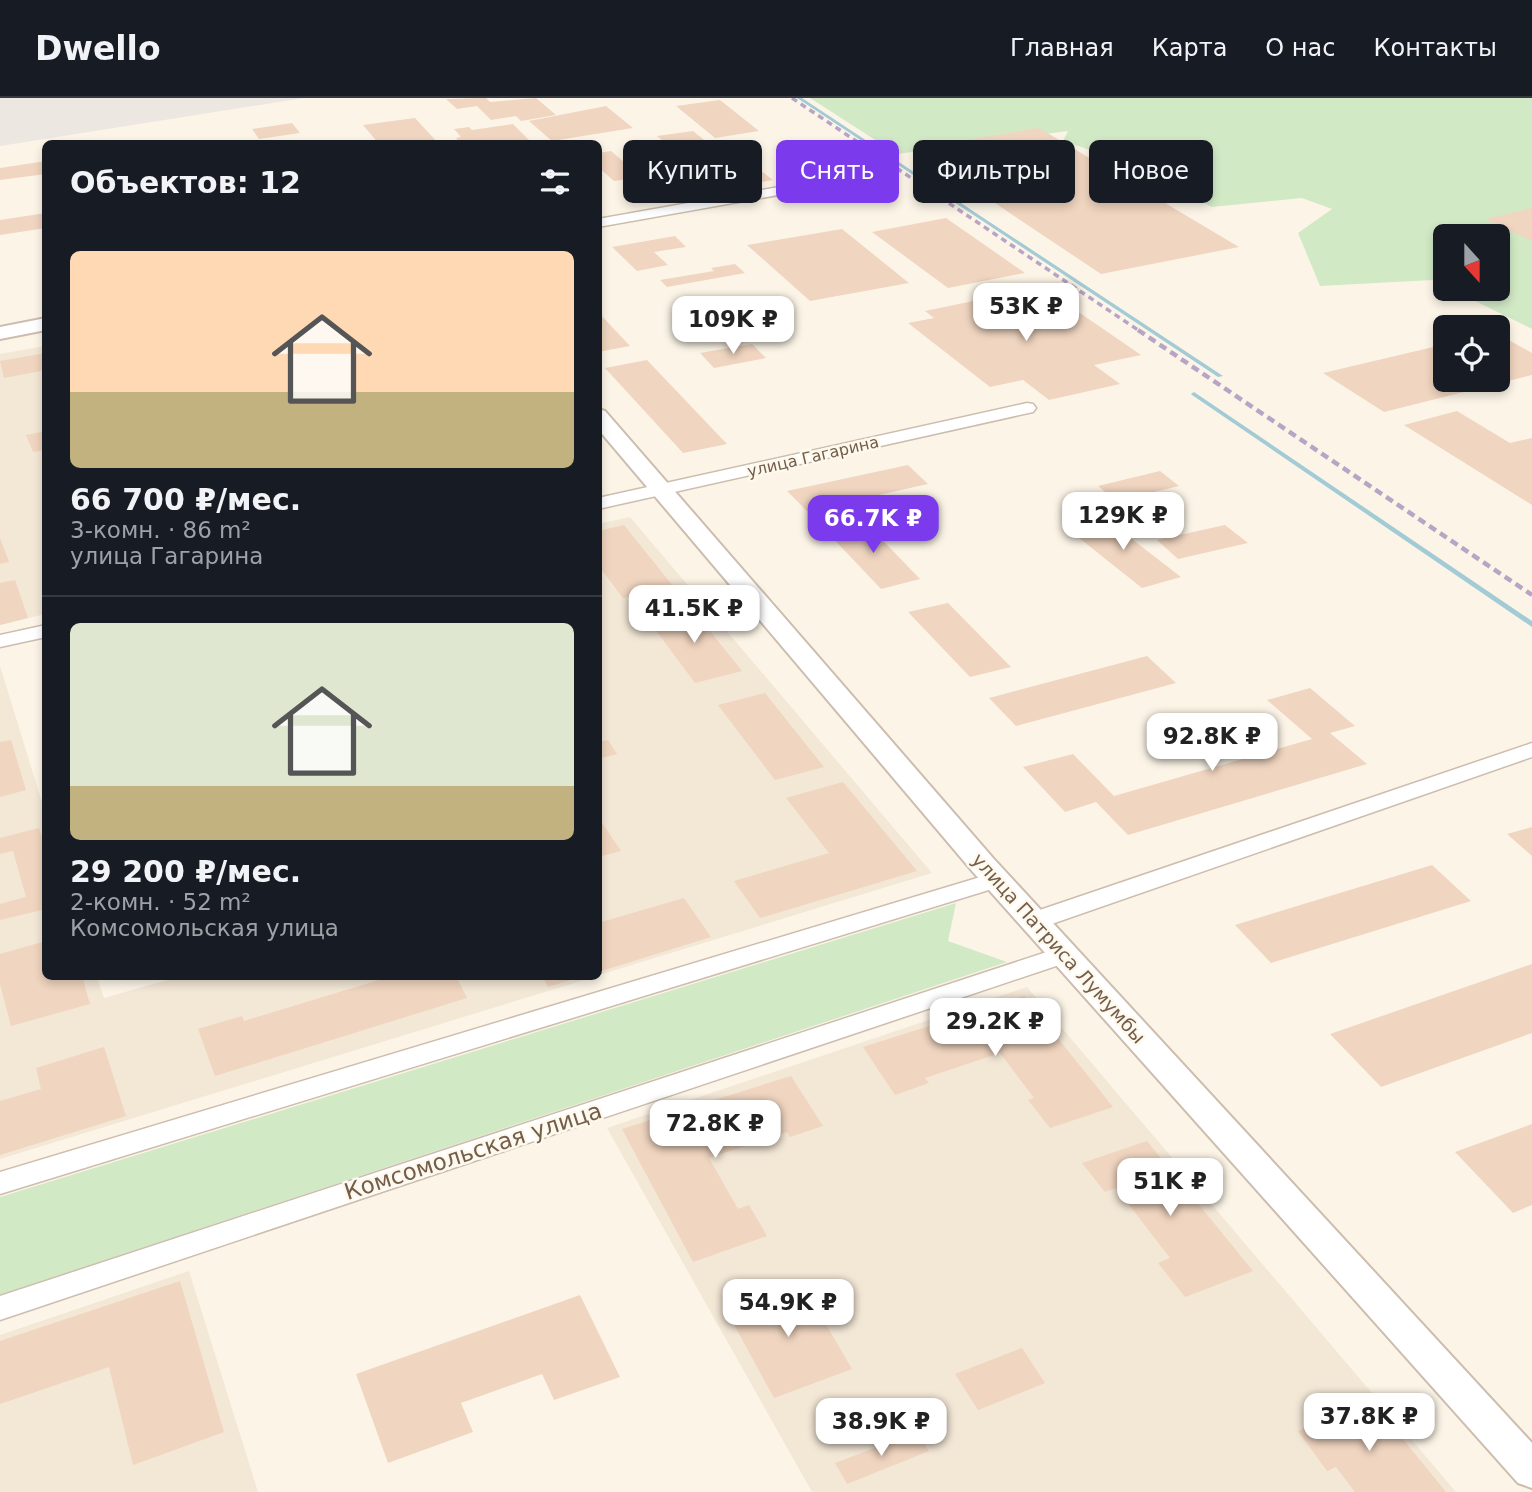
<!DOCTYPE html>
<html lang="ru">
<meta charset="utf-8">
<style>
:root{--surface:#171b24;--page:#242831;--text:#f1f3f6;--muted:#9ea1a6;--line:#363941;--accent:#7c3aed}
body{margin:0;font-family:"DejaVu Sans",sans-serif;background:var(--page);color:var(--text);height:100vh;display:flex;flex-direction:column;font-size:26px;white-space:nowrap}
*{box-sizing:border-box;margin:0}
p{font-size:23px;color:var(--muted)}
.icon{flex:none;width:38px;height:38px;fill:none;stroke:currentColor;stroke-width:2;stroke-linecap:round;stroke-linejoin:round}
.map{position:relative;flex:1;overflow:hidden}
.sheet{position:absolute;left:42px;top:42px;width:560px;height:840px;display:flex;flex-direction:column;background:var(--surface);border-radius:10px;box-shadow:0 4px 10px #0003}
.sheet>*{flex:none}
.top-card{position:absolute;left:623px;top:42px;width:665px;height:63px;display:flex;gap:14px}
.needle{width:46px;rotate:159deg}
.buttons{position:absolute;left:1433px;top:126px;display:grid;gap:14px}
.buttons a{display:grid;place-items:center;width:77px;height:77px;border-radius:10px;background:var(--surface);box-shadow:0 4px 10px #0003;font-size:35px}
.price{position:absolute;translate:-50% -60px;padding:0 16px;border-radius:14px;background:#fff;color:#222;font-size:23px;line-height:46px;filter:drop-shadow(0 2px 4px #0008)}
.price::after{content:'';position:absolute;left:50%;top:42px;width:21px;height:16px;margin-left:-10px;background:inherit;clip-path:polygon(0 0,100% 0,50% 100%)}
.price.current{background:var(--accent);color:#fff}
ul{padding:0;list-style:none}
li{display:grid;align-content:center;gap:14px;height:371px;padding:0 28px}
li+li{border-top:2px solid var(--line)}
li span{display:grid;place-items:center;height:217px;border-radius:10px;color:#555}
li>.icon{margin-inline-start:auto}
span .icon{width:126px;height:126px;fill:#fffc;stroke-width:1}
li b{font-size:30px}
h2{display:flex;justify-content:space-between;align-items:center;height:84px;padding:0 28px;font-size:30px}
.pill{padding:0 24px;border-radius:10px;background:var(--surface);box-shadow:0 4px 10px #0003;font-size:24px;line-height:63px}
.pill.current{background:var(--accent);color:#fff}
header{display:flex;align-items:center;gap:42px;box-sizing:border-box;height:98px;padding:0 35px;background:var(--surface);border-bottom:2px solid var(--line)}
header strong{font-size:33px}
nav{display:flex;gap:38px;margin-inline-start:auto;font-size:24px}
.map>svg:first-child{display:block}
</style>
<header>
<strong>Dwello</strong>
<nav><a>Главная</a><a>Карта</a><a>О нас</a><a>Контакты</a></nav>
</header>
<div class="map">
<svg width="1532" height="1394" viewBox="0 0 1532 1394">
<rect width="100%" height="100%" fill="#fcf5e7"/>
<!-- residential -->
<path fill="#f3e7d6" d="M 45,248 L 45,516 L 0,527 L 0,256 Z
M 630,419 L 932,775 L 599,877 L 598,426 Z
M 0,568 L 45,714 L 46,878 L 97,879 L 104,900 L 181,878 L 594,879 L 0,1061 Z
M 1027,889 L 1456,1394 L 812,1394 L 607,1030 Z
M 189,1173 L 258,1394 L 0,1394 L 0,1237 Z"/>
<!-- industrial -->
<path fill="#ece7e1" d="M 0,0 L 304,0 L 0,48 Z"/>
<!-- green -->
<path fill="#d2e9c6" d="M 810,0 L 1532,0 L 1532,231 L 1451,191 L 1498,191 L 1498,138 L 1446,138 L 1445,188 L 1433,182 L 1320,188 L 1298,135 L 1332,111 L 1302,100 L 1212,109 L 1123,63 L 1063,43 L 1068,33 L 897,56 Z
M 956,805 L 948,843 L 1007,864 L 0,1197 L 0,1099 Z"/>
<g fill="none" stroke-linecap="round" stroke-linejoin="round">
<!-- stream -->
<path fill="#a3cbd6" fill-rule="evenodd" d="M 797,0 L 802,0 L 1223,278 L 1218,279 Z
M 1194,294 L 1532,523 L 1532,529 L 1192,297 L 1191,296 Z"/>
</g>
<!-- building -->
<path fill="#f0d5c0" d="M 486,0 L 490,4 L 536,0 L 556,17 L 521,23 L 516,18 L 491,22 L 477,8 L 457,11 L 446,1 Z
M 720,2 L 759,33 L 715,40 L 676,8 Z
M 606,8 L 633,30 L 552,43 L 529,23 Z
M 415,20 L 439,46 L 379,46 L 363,27 Z
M 292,25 L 300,35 L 259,41 L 252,31 Z
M 513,26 L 533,46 L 524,46 L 521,42 L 461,46 L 456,40 L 461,39 L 454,31 L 469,29 L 472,32 Z
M 1039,30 L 1239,149 L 1101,176 L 914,51 Z
M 693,33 L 719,54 L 683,60 L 657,38 Z
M 611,53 L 641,79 L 614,83 L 598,69 L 598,55 Z
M 736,53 L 773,82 L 727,90 L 709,75 L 686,78 L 669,64 Z
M 46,63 L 46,76 L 0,82 L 0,70 Z
M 1532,110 L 1532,143 L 1485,121 Z
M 46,115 L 46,130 L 0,137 L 0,122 Z
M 946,120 L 1025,175 L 948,190 L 872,134 Z
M 842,131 L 909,185 L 810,203 L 747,147 Z
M 675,138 L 686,149 L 654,154 L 668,167 L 637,173 L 612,149 Z
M 735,166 L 745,175 L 667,189 L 660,182 L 714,173 L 711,170 Z
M 1022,193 L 1031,199 L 1051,195 L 1141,257 L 1094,267 L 1120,286 L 1049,302 L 1023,282 L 990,289 L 908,225 L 934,220 L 925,213 Z
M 598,214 L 630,248 L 598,254 Z
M 1498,236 L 1532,255 L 1532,277 L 1384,314 L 1323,275 L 1446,246 L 1446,282 L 1498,282 Z
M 752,246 L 766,260 L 714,270 L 700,255 Z
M 46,255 L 46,272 L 4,280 L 0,263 Z
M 647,262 L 727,346 L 683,355 L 605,270 Z
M 1457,313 L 1510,345 L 1532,340 L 1532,407 L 1404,327 Z
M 46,333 L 46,352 L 33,354 L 26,337 Z
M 908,367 L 928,386 L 807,413 L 787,393 Z
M 1160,373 L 1179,388 L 1116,403 L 1098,388 Z
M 1102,418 L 1181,479 L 1142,490 L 1064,428 Z
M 865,424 L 920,481 L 881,491 L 826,433 Z
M 624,427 L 673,488 L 623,500 L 598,467 L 598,433 Z
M 1225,427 L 1248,445 L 1178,461 L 1157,442 Z
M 0,440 L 9,464 L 0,466 Z
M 15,482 L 28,520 L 0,527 L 0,485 Z
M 948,505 L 1011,569 L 970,579 L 908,514 Z
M 690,508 L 742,573 L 695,585 L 646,519 Z
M 1147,558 L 1176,585 L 1016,628 L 989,600 Z
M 1310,590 L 1355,628 L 1330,635 L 1367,666 L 1128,737 L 1096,704 L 1065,714 L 1023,669 L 1073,656 L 1114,698 L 1312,641 L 1267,602 Z
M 765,595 L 824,669 L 775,682 L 718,607 Z
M 11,642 L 26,692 L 0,699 L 0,644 Z
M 608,642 L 617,656 L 598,661 L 598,644 Z
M 843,684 L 917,773 L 760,820 L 734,783 L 829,755 L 786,700 Z
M 598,719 L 621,753 L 598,759 Z
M 1532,729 L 1532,758 L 1507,736 Z
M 39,730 L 46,751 L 46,811 L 0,822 L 0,806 L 26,799 L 13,753 L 0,756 L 0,740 Z
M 1432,767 L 1471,803 L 1271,865 L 1235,827 Z
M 684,800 L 711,839 L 598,874 L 598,825 Z
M 46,843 L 46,878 L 82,878 L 90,906 L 11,928 L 0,886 L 0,856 Z
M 1532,866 L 1532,935 L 1381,989 L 1330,936 Z
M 392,878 L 456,878 L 467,900 L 215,978 L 198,931 L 242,918 L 244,923 Z
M 542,878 L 580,878 L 580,879 L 548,889 Z
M 1024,898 L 1113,1009 L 1050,1030 L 1028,1002 L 1034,1000 L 1000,955 L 925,980 L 929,985 L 895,997 L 863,949 Z
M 104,949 L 126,1018 L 0,1057 L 0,1003 L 41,991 L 36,970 Z
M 791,978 L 823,1028 L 790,1039 L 787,1034 L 709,1060 L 738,1111 L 749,1107 L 767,1138 L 693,1164 L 622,1031 Z
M 1532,1026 L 1532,1107 L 1513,1115 L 1455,1054 Z
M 1147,1043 L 1253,1173 L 1185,1199 L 1158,1165 L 1170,1160 L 1116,1090 L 1105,1094 L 1082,1065 Z
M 800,1182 L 852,1271 L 774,1300 L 725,1210 Z
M 180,1183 L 224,1334 L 133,1367 L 109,1269 L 0,1306 L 0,1243 Z
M 580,1197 L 620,1279 L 554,1302 L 542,1276 L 461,1305 L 473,1334 L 388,1365 L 356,1276 Z
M 1022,1250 L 1045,1285 L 978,1312 L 955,1276 Z
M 1371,1302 L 1446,1394 L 1355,1394 L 1336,1369 L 1327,1373 L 1298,1333 Z
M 917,1334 L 929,1353 L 847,1386 L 835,1365 Z"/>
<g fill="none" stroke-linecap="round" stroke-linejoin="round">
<!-- minor casing -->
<g stroke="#cdbdae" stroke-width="3">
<path id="minor" d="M 880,71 L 885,72 L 885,78 L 598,129 L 598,121 Z
M 1027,305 L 1033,306 L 1036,310 L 1033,314 L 598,411 L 598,400 Z
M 46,527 L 46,539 L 0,549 L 0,537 Z
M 1532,645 L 1532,659 L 1043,829 L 1034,831 L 1025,829 L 1022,823 L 1025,817 Z
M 997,774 L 1005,777 L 1009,782 L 1005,787 L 0,1096 L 0,1074 Z
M 1065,848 L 1074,850 L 1078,856 L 1074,862 L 0,1222 L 0,1198 Z"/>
</g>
<!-- tertiary casing -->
<g stroke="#cdbdae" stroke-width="4">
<path id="tertiary" d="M 46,220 L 46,232 L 0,241 L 0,229 Z
M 598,311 L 605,313 L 993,760 L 1532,1345 L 1532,1390 L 1518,1385 L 973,774 L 598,331 Z"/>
</g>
<!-- minor -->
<use href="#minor" fill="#fff" fill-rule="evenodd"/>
<!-- tertiary -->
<use href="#tertiary" fill="#fff" fill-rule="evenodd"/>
<!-- rail-far1 -->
<path stroke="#b8a5c5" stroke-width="3.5" stroke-dasharray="6 4.5" stroke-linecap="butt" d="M 792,0 L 1141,234"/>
<!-- rail -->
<path stroke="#b8a5c5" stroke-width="4.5" stroke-dasharray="8 5" stroke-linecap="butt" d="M 1138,232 L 1532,497"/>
</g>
<g text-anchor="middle" stroke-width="5" stroke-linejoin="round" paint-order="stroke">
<!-- far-street labels -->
<g font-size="16" fill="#755d4c" stroke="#fef9ed">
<text transform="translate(813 358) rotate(-13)" y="6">улица Гагарина</text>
</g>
<!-- street labels -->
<g font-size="19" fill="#755d4c" stroke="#fef9ed">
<text transform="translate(1059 850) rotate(48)" y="7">улица Патриса Лумумбы</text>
</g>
<!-- near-street labels -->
<g font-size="23" fill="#755d4c" stroke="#fef9ed">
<text transform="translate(473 1053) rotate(-18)" y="8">Комсомольская улица</text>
</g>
</g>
</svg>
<div class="buttons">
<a><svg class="needle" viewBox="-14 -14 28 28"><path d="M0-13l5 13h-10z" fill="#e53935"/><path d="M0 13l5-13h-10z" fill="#9ea1a6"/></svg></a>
<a><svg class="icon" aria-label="locate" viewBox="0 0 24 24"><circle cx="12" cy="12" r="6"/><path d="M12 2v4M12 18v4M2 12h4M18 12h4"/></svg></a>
</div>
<b class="price" style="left:1026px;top:245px">53K ₽</b>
<b class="price" style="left:733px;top:258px">109K ₽</b>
<b class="price" style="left:1123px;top:454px">129K ₽</b>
<b class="price current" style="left:873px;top:457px">66.7K ₽</b>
<b class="price" style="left:694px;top:547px">41.5K ₽</b>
<b class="price" style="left:1212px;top:675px">92.8K ₽</b>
<b class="price" style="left:995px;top:960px">29.2K ₽</b>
<b class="price" style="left:715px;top:1062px">72.8K ₽</b>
<b class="price" style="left:1170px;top:1120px">51K ₽</b>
<b class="price" style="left:788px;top:1241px">54.9K ₽</b>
<b class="price" style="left:1369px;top:1355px">37.8K ₽</b>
<b class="price" style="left:881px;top:1360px">38.9K ₽</b>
<div class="top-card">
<a class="pill">Купить</a>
<a class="pill current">Снять</a>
<a class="pill">Фильтры</a>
<a class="pill">Новое</a>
</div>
<section class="sheet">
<h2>Объектов: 12<svg class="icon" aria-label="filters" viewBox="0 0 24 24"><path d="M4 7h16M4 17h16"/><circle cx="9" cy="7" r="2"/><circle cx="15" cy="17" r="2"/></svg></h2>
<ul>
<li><span style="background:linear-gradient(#ffd9b3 65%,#c2b280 0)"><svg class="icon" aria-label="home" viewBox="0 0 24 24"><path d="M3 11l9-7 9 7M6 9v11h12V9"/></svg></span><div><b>66 700 ₽/мес.</b><p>3-комн. · 86 m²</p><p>улица Гагарина</p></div></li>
<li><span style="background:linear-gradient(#dfe7d0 75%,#c2b280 0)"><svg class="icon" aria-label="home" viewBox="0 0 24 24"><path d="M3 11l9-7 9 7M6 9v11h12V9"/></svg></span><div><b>29 200 ₽/мес.</b><p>2-комн. · 52 m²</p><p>Комсомольская улица</p></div></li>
</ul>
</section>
</div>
